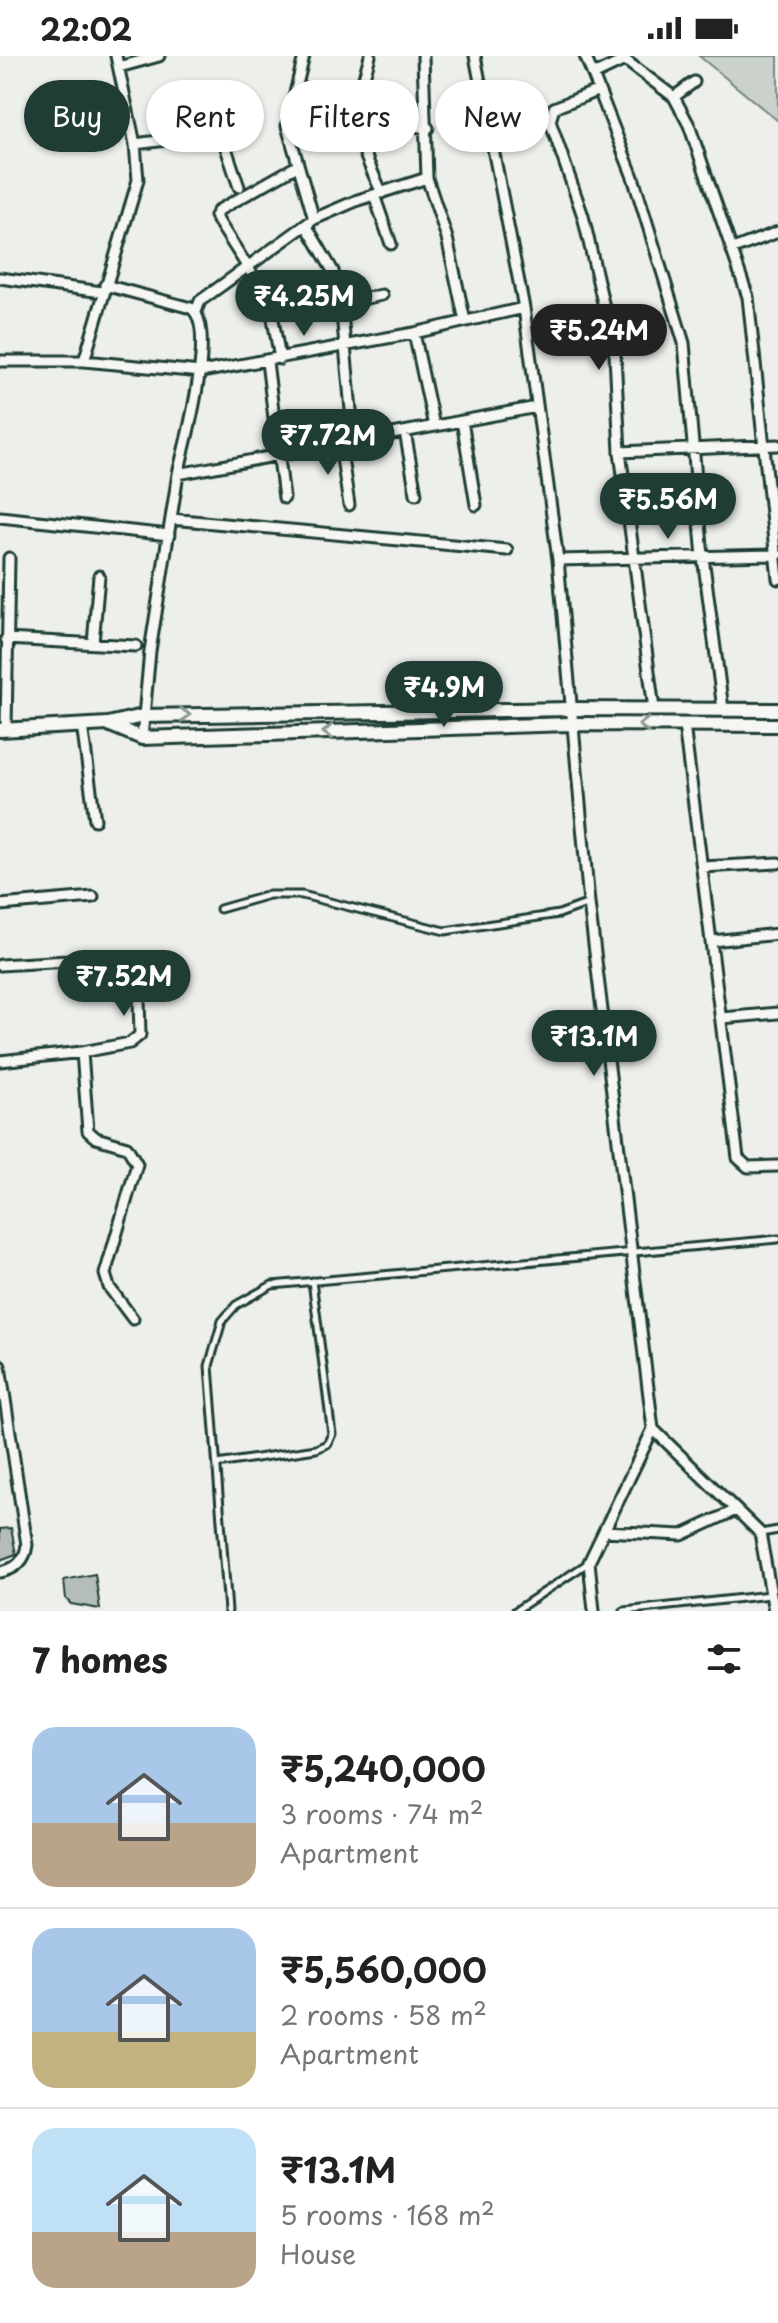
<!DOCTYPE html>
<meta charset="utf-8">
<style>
:root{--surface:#fff;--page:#f6f6f6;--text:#222;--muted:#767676;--line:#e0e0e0;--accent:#1f3d34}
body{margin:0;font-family:"Playpen Sans",sans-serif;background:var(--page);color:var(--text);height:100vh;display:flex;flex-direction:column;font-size:30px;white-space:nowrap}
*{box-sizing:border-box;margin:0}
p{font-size:26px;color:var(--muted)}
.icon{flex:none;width:44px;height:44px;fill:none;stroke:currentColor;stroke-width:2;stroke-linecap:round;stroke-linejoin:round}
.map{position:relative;height:1555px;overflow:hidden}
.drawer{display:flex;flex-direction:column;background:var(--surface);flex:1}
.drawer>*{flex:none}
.hud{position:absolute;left:24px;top:24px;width:730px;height:72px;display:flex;gap:16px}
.price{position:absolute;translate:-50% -68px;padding:0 18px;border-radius:28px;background:var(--accent);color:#fff;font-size:26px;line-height:52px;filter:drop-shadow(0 2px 4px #0008)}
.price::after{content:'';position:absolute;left:50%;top:48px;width:24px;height:18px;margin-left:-12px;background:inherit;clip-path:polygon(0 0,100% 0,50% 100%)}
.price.selected{background:#222;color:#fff}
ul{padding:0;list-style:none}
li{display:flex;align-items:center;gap:24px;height:200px;padding:0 32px}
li+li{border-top:2px solid var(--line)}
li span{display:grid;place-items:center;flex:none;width:224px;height:160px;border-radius:24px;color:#555}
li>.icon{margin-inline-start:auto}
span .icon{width:96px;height:96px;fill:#fffc;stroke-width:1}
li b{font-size:34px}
h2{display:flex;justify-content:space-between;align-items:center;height:96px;padding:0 32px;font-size:34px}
.chip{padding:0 28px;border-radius:36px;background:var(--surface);box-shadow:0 2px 6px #0004;font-size:28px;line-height:72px}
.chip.selected{background:var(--accent);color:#fff}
.status{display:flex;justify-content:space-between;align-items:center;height:56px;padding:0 40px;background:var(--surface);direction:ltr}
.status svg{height:22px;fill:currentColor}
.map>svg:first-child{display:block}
</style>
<div class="status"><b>22:02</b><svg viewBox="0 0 49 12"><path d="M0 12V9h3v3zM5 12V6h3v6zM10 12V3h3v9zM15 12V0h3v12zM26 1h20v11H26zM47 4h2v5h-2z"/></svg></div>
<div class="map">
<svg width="778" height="1555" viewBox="0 0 778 1555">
<rect width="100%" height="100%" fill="#edefea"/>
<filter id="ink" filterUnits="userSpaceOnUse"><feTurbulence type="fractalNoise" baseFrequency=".0125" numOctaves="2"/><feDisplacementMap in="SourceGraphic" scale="16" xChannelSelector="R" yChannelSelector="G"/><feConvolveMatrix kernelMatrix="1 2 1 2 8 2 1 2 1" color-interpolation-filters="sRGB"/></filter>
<g filter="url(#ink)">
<!-- green -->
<path fill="#cbd2cc" stroke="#758880" stroke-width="2" d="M 699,0 L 778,0 L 778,65 Z"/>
<!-- building -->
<path fill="#b4bdb8" stroke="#1f3d34" stroke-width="2" d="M 11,1472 L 16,1498 L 0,1504 L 0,1473 Z
M 95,1518 L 100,1553 L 71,1548 L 66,1543 L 64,1524 Z"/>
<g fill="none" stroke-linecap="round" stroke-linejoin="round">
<!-- lane casing -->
<g stroke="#1f3d34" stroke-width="11">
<path id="lane" d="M 220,853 L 269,839 L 302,839 L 445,875 L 559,858 L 589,847
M 217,1408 L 316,1393 L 327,1388 L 332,1378 L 312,1225
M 761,1477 L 778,1474
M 228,1555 L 209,1310 L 222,1265 L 236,1249 L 272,1229 L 778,1183
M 515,1555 L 588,1507
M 624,1555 L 770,1539"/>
</g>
<!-- street casing -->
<g stroke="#1f3d34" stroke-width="15">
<path id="street" d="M 304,0 L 287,70 L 314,163
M 370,0 C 351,66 353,75 382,137
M 423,0 L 427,122 L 447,182 L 465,265
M 475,0 L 524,252 L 558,504 L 589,847 L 653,1373
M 585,0 L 593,19
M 119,11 L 159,0
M 694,26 L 674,41 L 689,69 L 748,241 L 778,523
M 599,34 L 554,52 L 550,65 L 583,160 L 615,299 L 620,396 L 654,653
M 674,41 L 625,4 L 593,19 L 633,121 L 684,287 L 703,501 L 723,653
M 355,62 L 428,72
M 135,88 L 221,77 L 239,131
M 374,139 L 391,188
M 306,169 L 333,215 L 341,247 L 354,386
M 733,193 L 778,176
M 0,222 L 102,236
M 105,229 L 191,252 C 218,271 185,388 178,418 L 537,351
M 341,247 L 382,239
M 196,256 L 200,245 L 314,163 L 358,144 L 427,122
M 414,277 L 434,370
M 280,303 L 270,246 L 215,160 L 219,154 L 297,110
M 0,305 L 84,305 L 201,316 L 414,277 L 524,252
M 84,305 L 138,124 L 135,88 L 116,0
M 267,306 L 284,442
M 462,365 L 476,449
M 405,376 L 416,438
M 340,388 L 349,449
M 620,396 L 778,389
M 0,461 L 169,479
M 171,463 L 507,494
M 558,504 L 778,499
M 6,583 L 136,590
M 93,587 L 99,520
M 82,669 L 95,764
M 684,669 L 738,1102 L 748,1111 L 778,1110
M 6,673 L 9,502
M 142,682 L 150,595 L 178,418
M 702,811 L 778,807
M 0,849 L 93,841
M 712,885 L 778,878
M 0,909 L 102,903
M 722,962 L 778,957
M 82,996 L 130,987 L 140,979 L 138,906
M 0,1005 L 82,996 L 88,1075 L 96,1082 L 127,1091 L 137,1108 L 105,1218 L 109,1231 L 133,1263
M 0,1310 L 27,1489 C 25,1505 16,1513 0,1516
M 604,1475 L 682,1479 L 736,1454
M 594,1555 L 589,1506 L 653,1373 L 760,1477 L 774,1555"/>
</g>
<!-- secondary casing -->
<g stroke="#1f3d34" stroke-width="18">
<path id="secondary" d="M 108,668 L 142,682 L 570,668 L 778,669
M 0,674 L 108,668 L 143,660 L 570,653 L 778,654"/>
</g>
<!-- lane -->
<use href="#lane" stroke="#f6f6f2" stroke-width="5"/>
<!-- street -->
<use href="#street" stroke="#f6f6f2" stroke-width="9"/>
<!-- secondary -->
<use href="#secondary" stroke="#f6f6f2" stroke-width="12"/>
</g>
<!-- one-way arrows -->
<defs><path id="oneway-chevron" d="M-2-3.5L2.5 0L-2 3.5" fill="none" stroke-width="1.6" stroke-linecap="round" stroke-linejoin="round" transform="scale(2)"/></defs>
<g stroke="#8a9a93">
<use href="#oneway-chevron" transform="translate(185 659) rotate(-1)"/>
<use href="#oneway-chevron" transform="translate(644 669) rotate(-180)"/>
<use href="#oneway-chevron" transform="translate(328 676) rotate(178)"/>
</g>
</g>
</svg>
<b class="price" style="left:304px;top:282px">₹4.25M</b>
<b class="price selected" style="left:599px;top:316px">₹5.24M</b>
<b class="price" style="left:328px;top:421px">₹7.72M</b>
<b class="price" style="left:668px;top:485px">₹5.56M</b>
<b class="price" style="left:444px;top:673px">₹4.9M</b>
<b class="price" style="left:124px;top:962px">₹7.52M</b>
<b class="price" style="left:594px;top:1022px">₹13.1M</b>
<div class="hud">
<a class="chip selected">Buy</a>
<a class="chip">Rent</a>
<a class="chip">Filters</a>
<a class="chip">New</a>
</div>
</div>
<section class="drawer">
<h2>7 homes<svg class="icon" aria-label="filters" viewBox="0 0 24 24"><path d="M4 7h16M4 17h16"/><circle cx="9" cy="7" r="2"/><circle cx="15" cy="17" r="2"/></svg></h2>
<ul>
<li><span style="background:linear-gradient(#a9c7e8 60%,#b9a48a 0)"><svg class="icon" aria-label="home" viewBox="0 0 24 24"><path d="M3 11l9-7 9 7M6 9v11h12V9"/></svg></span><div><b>₹5,240,000</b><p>3 rooms · 74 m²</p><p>Apartment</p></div></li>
<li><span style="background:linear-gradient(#a9c7e8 65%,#c2b280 0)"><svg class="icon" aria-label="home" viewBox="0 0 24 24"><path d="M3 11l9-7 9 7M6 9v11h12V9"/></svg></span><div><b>₹5,560,000</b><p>2 rooms · 58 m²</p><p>Apartment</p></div></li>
<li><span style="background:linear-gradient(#bfe0f5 65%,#b9a48a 0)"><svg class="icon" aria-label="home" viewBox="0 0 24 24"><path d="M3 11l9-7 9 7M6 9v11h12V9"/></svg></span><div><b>₹13.1M</b><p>5 rooms · 168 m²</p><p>House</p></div></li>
</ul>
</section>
